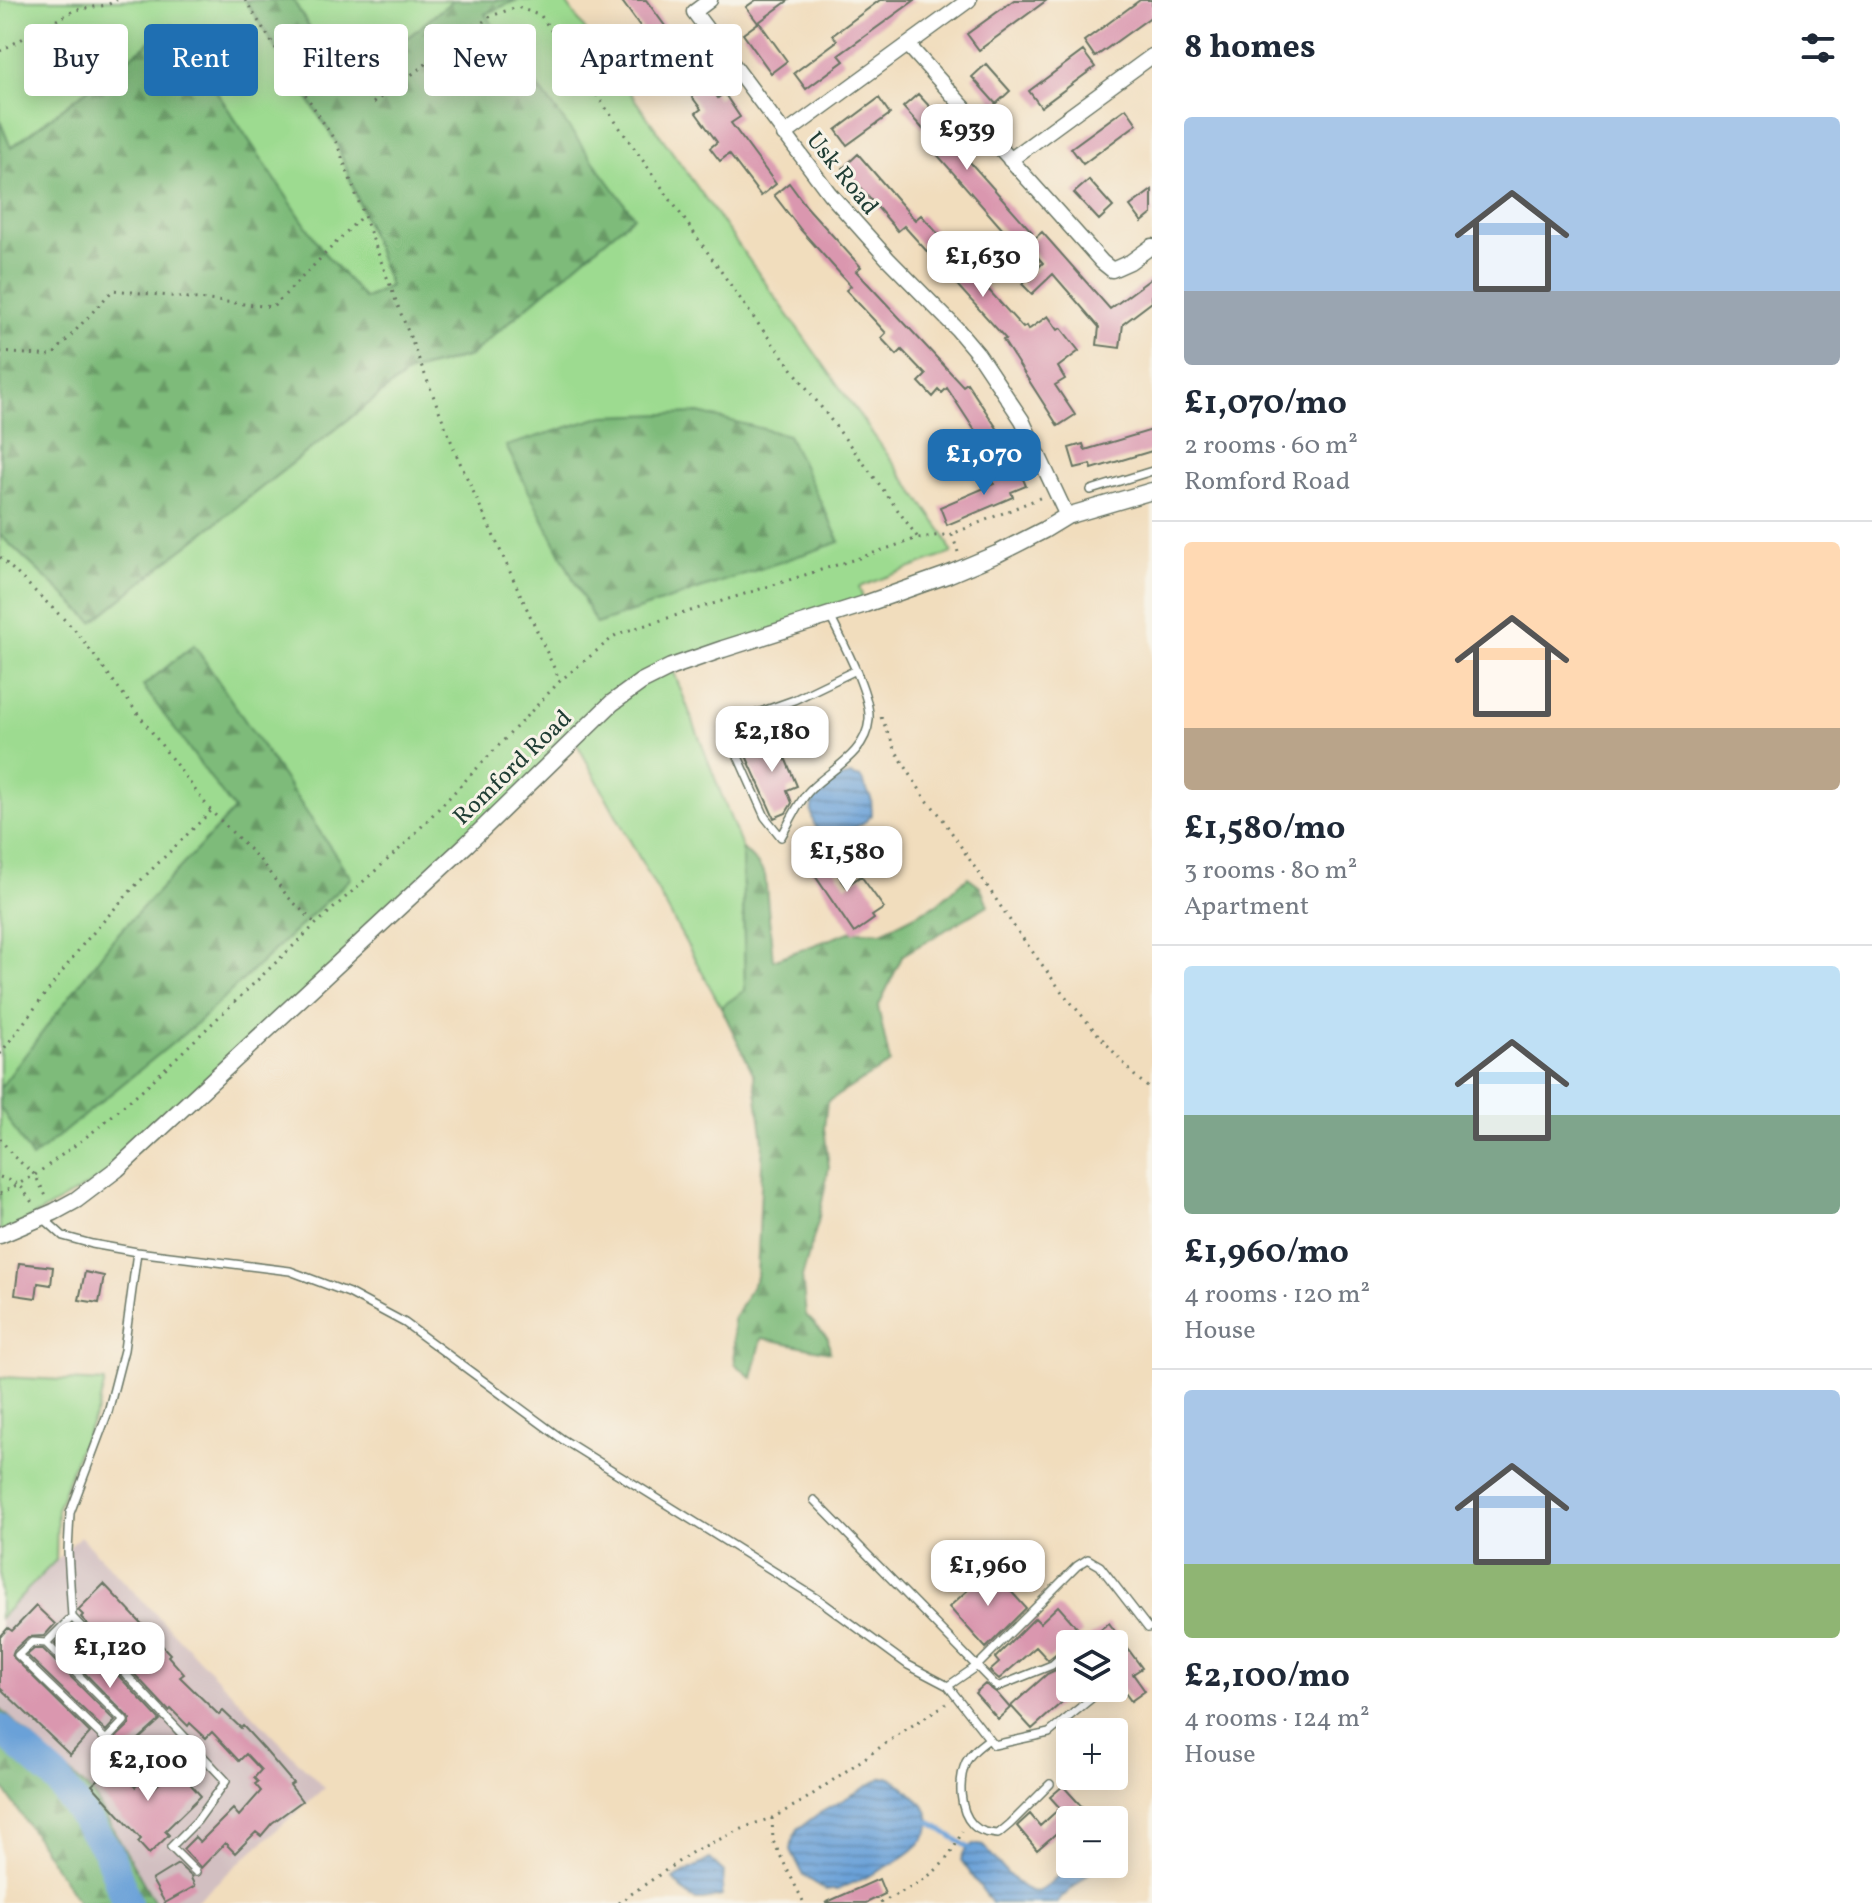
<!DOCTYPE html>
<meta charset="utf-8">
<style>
:root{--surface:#fff;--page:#f6f6f7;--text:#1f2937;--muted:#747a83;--line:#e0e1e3;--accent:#1f6fb2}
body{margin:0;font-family:Vollkorn,serif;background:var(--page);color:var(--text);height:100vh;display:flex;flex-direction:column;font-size:30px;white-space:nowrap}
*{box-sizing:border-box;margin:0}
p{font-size:26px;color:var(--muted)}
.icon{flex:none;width:44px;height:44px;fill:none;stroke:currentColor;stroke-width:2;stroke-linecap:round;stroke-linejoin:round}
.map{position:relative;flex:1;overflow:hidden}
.details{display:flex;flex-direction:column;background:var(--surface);width:720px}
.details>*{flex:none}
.guide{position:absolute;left:24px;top:24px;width:760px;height:72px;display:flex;gap:16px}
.controls{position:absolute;left:1056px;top:1630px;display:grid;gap:16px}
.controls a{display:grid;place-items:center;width:72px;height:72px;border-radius:8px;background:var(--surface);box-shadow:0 4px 20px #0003;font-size:40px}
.price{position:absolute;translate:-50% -68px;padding:0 18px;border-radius:16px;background:#fff;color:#222;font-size:26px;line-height:52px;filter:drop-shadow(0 2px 4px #0008)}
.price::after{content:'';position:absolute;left:50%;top:48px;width:24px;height:18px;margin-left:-12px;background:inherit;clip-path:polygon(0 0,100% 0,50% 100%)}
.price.current{background:var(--accent);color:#fff}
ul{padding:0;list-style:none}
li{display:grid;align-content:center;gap:16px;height:424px;padding:0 32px}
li+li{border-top:2px solid var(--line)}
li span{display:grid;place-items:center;height:248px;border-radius:8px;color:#555}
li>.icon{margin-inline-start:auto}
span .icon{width:144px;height:144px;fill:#fffc;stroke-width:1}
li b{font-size:34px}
h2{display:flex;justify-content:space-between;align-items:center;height:96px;padding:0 32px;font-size:34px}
.tag{padding:0 28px;border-radius:8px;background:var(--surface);box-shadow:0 4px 20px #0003;font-size:28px;line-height:72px}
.tag.current{background:var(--accent);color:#fff}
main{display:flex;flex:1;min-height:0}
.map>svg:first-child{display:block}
</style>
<main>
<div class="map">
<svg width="1152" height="1903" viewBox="0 0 1152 1903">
<defs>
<pattern id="forest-firs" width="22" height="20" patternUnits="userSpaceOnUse" patternTransform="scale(2)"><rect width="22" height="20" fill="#7ebb7a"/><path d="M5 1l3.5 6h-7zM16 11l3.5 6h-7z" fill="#679965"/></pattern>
<pattern id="water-rules" width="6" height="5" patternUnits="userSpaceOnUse" patternTransform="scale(2)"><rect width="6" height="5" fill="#6ba1d8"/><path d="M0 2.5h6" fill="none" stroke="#5784b0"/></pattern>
</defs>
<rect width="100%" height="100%" fill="#f7f3e8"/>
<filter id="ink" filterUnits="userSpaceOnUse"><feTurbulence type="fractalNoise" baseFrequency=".0125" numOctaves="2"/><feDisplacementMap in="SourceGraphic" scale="16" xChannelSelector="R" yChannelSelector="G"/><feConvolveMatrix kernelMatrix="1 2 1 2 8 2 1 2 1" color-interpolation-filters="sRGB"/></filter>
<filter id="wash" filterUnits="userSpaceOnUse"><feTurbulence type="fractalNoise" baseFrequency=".006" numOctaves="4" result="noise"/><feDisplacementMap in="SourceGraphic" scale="32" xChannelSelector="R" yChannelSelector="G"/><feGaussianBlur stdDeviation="1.8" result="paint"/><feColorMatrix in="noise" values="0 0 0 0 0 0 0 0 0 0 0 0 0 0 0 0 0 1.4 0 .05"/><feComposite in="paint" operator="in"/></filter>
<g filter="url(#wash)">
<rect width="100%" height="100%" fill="#f1ddbd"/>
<!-- industrial -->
<path fill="#d2bfc1" d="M 80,1536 L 324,1788 L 194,1903 L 155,1903 L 93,1794 L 0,1709 L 0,1618 Z"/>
<!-- green -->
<path fill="#9ddb90" stroke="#5e8c62" stroke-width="2" d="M 0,0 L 245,0 L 337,144 L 390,286 L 364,299 L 325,254 L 172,26 L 10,148 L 0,121 Z
M 293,0 L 453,0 L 346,89 Z
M 517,0 L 564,0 L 944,534 L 952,553 L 859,587 L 865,604 L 672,667 L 742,848 L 745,991 L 721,1007 L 575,740 L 117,1169 L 0,1235 L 0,535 L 93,622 L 170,559 L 409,372 L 470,356 L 633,216 L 484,13 Z
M 0,1377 L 105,1382 L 97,1412 L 79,1449 L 57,1510 L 56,1560 L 0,1618 Z"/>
<!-- forest -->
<path fill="url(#forest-firs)" stroke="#4e7c57" stroke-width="2" d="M 245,0 L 293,0 L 346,89 L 453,0 L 517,0 L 485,14 L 634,216 L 469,356 L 409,372 L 170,559 L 93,622 L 0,535 L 0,121 L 11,148 L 172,25 L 325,254 L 365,299 L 390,286 L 337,144 Z
M 699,413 L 788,435 L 840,542 L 596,624 L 506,446 L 604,416 Z
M 194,645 L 351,878 L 196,1024 L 32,1158 L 0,1107 L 0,1088 L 114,938 L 234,810 L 143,686 Z
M 742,848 L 757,863 L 765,875 L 773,960 L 852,931 L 882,932 L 937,904 L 968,877 L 980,886 L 988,905 L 903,955 L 878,1007 L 890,1063 L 827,1102 L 824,1128 L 829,1167 L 818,1222 L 802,1277 L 806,1315 L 828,1338 L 830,1352 L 762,1338 L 752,1378 L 735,1364 L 733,1320 L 757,1277 L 763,1141 L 754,1075 L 721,1007 L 745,990 Z
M 0,1709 L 93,1794 L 155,1903 L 79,1903 L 0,1783 Z"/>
<!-- water -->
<path fill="url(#water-rules)" stroke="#456f86" stroke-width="2" d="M 850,775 L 861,778 L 871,798 L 872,815 C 865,823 856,828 846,831 C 840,833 834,836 828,835 C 810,832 808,806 817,793 C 824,783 838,779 850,775 Z
M 888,1777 C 900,1781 908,1791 917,1799 C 965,1841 865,1877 837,1890 L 826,1890 L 804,1876 L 791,1850 L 793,1838 L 798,1829 L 818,1814 L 882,1778 Z
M 973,1844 L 984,1846 C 995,1858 1024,1901 1041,1890 C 1052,1884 1061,1872 1070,1863 L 1099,1864 L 1056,1903 L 992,1903 L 961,1860 L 964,1852 Z
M 710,1859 L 724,1872 L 722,1896 C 691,1903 693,1902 673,1879 Z"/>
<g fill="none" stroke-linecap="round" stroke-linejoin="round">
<!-- stream -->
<path stroke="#6ba1d8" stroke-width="5" d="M 930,1822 L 969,1848"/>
<!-- river -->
<path stroke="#6ba1d8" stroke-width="30" d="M 0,1729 L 56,1778 L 108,1851 L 127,1903"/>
</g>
<g id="blocks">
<!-- building -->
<path fill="#da97af" d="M 621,0 L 646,0 L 718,98 L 724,93 L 740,117 L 731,123 L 776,184 L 761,196 L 729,154 L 720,161 L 710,148 L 717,142 L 696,113 L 701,109 L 669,66 L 663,70 L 655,59 L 661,55 Z
M 756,0 L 789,0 L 759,22 L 787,61 L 771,73 L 743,34 L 758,23 L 746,7 Z
M 880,0 L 915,0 L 839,55 L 844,61 L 806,89 L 794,73 L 837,41 L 833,35 Z
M 1014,0 L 1047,0 L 979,50 L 967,34 Z
M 1140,0 L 1152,0 L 1152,16 L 1095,57 L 1084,41 Z
M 1083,51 L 1095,67 L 1041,107 L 1029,91 Z
M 986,64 L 1010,91 L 996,104 L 972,77 Z
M 918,94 L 942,120 L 937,125 L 1032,232 L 1017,246 L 927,143 L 932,139 L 903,107 Z
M 879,98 L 890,114 L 847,145 L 836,130 Z
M 1126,108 L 1137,124 L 1083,164 L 1071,148 Z
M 858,154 L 915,220 L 921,215 L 1023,328 L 1026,326 L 1028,330 L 1048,316 L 1058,330 L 1061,328 L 1079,351 L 1058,367 L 1065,379 L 1055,385 L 1075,415 L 1058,426 L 1003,340 L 1006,339 L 904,226 L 898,231 L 843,168 Z
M 1089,180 L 1113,207 L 1099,220 L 1074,193 Z
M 789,183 L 806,206 L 861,267 L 856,271 L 963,386 L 967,383 L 1006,442 L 989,452 L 947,388 L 942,393 L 939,390 L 933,397 L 919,382 L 926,375 L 902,350 L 897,355 L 881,338 L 886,333 L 846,290 L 851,286 L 801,230 L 774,195 Z
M 1152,190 L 1152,214 L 1142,222 L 1130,206 Z
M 1042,232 L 1110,309 L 1152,278 L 1152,302 L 1123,324 L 1120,348 L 1097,345 L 1099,327 L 1053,274 L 1032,294 L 1022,284 L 1043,263 L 1027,245 Z
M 1152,430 L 1152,451 L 1092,469 L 1091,464 L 1075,468 L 1069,448 L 1083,444 L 1085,450 Z
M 1018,467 L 1026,486 L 1011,492 L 1013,497 L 947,525 L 940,507 L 994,484 L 992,478 Z
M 775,734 L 797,786 L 787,790 L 792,803 L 786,813 L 774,818 L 743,749 Z
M 823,853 L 846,886 L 861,876 L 884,908 L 872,916 L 874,919 L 854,933 L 807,864 Z
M 19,1263 L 53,1267 L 51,1285 L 38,1283 L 36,1298 L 15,1295 Z
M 85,1272 L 104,1276 L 99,1303 L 79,1300 Z
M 991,1569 L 1026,1608 L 986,1648 L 949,1607 Z
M 104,1584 L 170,1654 L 168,1656 L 184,1674 L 180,1677 L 219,1715 L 223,1711 L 241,1728 L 243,1726 L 264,1749 L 293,1783 L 290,1785 L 302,1801 L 272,1823 L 261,1836 L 256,1832 L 235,1853 L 225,1843 L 201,1868 L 183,1849 L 195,1837 L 200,1842 L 233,1809 L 239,1816 L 261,1791 L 255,1784 L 258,1782 L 254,1778 L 261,1770 L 246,1754 L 239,1761 L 212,1732 L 206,1738 L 190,1723 L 188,1726 L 171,1709 L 169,1711 L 81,1617 L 83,1615 L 78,1610 Z
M 36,1606 L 55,1624 L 44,1636 L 28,1637 L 14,1650 L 12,1656 L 90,1733 L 70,1755 L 0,1688 L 0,1637 L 8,1628 L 12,1631 Z
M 1058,1606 L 1082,1633 L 1048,1660 L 1036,1647 L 999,1679 L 990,1671 L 999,1663 L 995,1658 L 1035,1618 L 1040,1623 Z
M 1109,1623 L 1142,1668 L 1133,1674 L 1145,1691 L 1131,1701 L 1114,1678 L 1114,1644 L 1080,1644 Z
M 72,1626 L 160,1720 L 118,1758 L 107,1746 L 129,1725 L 130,1719 L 55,1643 Z
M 34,1649 L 43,1649 L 115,1721 L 106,1731 L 27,1655 Z
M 1064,1663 L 1070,1669 L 1070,1695 L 1032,1729 L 1011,1706 L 1047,1674 L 1056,1670 Z
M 985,1684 L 997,1693 L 1010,1708 L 998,1719 L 975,1693 Z
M 180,1764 L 190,1774 L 185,1778 L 201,1796 L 165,1831 L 169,1835 L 149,1854 L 138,1842 L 141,1839 L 92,1785 L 115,1765 L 135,1787 L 144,1779 L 153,1789 Z
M 1063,1786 L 1084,1809 L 1037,1850 L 1017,1826 L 1030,1814 L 1040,1826 L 1060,1808 L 1050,1797 Z
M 178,1864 L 192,1877 L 191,1878 L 195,1886 L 165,1903 L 152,1880 Z
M 879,1879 L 885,1894 L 866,1903 L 825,1903 Z"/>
</g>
</g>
<g filter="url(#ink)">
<use href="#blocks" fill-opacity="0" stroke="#687564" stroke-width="2"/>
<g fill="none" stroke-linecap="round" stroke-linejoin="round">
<!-- service casing -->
<g stroke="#687564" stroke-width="10">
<path id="service" d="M 1091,490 L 1152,471
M 830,616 C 842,641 871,694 869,720 C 866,754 831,769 810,790 C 798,802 790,822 781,837 L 765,817 L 724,725 L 794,700 L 856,670
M 42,1217 L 63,1236 L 92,1244 L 137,1252 L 290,1271 L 349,1293 L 405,1323 L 562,1439 L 818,1599 L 908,1665 L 948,1686 L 994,1745 L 1049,1733 L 1104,1688
M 137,1252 L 124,1350 L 108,1412 L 70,1513 L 68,1551 L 72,1617 L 226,1781 L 197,1821 L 171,1847 L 196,1872
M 814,1500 L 997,1687 L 1052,1665 L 1070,1649
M 46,1643 L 32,1642 L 18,1655 L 106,1740 L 124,1721 L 46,1643 L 72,1617
M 948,1686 L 977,1666 L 1077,1566 L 1088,1559 L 1100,1566 L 1148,1628
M 989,1739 C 980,1746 971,1752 966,1762 C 958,1780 959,1811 973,1825 C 980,1832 988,1833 998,1834 L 1010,1824 L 1050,1784"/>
</g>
<!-- minor casing -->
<g stroke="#687564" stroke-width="17">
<path id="minor" d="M 710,0 L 694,12 L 829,193 L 888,259 L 957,329 L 978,354 L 1022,420 L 1067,516
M 908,45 L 1102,262 L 1112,270 L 1130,262 L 1152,246
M 784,135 L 969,0
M 1010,160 L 1152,56"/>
</g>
<!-- tertiary casing -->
<g stroke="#687564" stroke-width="19">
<path id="tertiary" d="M 0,1235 L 54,1212 L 76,1200 L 117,1169 L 467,844 L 612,703 L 641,682 L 671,667 L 723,649 L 865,604 L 947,575 L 997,554 L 1044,530 L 1067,516 L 1152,491"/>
</g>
<!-- path -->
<path stroke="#687564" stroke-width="3" stroke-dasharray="2 6" stroke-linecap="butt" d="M 245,0 L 337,144 L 396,301 L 457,456 L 560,681
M 0,51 L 75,10 L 107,5 L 117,0
M 373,103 L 491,16 L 517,7 L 541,16 L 756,321 L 874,477 L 918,538
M 0,352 L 52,356 L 113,290 L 273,307 L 363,215
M 958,552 L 952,534 L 1042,497
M 0,557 L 75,630 L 211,811 L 259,859 L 288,897 L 316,924
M 881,717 L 897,753 L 925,798 L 940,815 L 1013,925 L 1062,992 L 1095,1031 L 1135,1076 L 1152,1091
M 0,1054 L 84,943 L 134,887 L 211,811
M 0,1138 L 12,1155 L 35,1175 L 47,1198
M 0,1177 L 20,1185 L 33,1204
M 0,1194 L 35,1175 L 98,1128 L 151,1082 L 316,924 L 404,845 L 560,681 L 617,634 L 859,558 L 918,538 L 952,534
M 772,1818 L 773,1841 L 804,1903
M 618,1903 L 694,1851 L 753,1824 L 772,1818 L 803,1801 L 905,1730 L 946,1704
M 880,1903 C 918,1883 945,1874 962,1831"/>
<!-- service -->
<use href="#service" stroke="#fff" stroke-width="7"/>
<!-- minor -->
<use href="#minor" stroke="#fff" stroke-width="14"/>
<!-- tertiary -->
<use href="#tertiary" stroke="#fff" stroke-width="16"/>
</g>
</g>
<g text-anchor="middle" stroke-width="6" stroke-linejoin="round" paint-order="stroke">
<!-- street labels -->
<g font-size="24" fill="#1f3d34" stroke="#f7f3e8">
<text transform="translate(843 173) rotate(51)" y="8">Usk Road</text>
<text transform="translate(512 767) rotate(-44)" y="8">Romford Road</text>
</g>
</g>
</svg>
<div class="controls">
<a><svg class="icon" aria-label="layers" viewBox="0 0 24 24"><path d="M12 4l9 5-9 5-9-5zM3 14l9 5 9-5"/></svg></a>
<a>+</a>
<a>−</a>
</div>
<b class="price" style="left:967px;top:172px">£939</b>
<b class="price" style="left:983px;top:299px">£1,630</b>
<b class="price current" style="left:984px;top:497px">£1,070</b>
<b class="price" style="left:772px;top:774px">£2,180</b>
<b class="price" style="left:847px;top:894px">£1,580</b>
<b class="price" style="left:988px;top:1608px">£1,960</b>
<b class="price" style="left:110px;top:1690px">£1,120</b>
<b class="price" style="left:148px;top:1803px">£2,100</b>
<div class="guide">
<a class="tag">Buy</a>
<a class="tag current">Rent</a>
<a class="tag">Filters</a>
<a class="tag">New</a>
<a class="tag">Apartment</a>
</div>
</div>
<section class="details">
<h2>8 homes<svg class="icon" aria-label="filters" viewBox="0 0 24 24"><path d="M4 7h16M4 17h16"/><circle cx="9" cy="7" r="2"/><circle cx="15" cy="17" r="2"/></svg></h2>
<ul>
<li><span style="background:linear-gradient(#a9c7e8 70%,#9aa5b1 0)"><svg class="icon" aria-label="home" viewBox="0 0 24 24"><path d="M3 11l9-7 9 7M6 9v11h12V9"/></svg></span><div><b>£1,070/mo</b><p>2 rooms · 60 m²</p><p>Romford Road</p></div></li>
<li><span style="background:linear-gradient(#ffd9b3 75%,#b9a48a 0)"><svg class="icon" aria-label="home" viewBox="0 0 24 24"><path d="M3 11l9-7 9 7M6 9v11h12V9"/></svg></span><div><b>£1,580/mo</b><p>3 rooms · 80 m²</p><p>Apartment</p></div></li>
<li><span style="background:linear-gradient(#bfe0f5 60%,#7fa58c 0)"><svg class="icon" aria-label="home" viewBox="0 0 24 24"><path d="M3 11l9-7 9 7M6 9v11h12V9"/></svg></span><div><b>£1,960/mo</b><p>4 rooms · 120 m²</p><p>House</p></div></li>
<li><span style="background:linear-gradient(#a9c7e8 70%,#8fb573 0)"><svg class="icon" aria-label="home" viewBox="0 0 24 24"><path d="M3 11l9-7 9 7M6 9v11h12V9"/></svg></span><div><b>£2,100/mo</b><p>4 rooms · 124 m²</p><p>House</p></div></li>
</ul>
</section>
</main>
